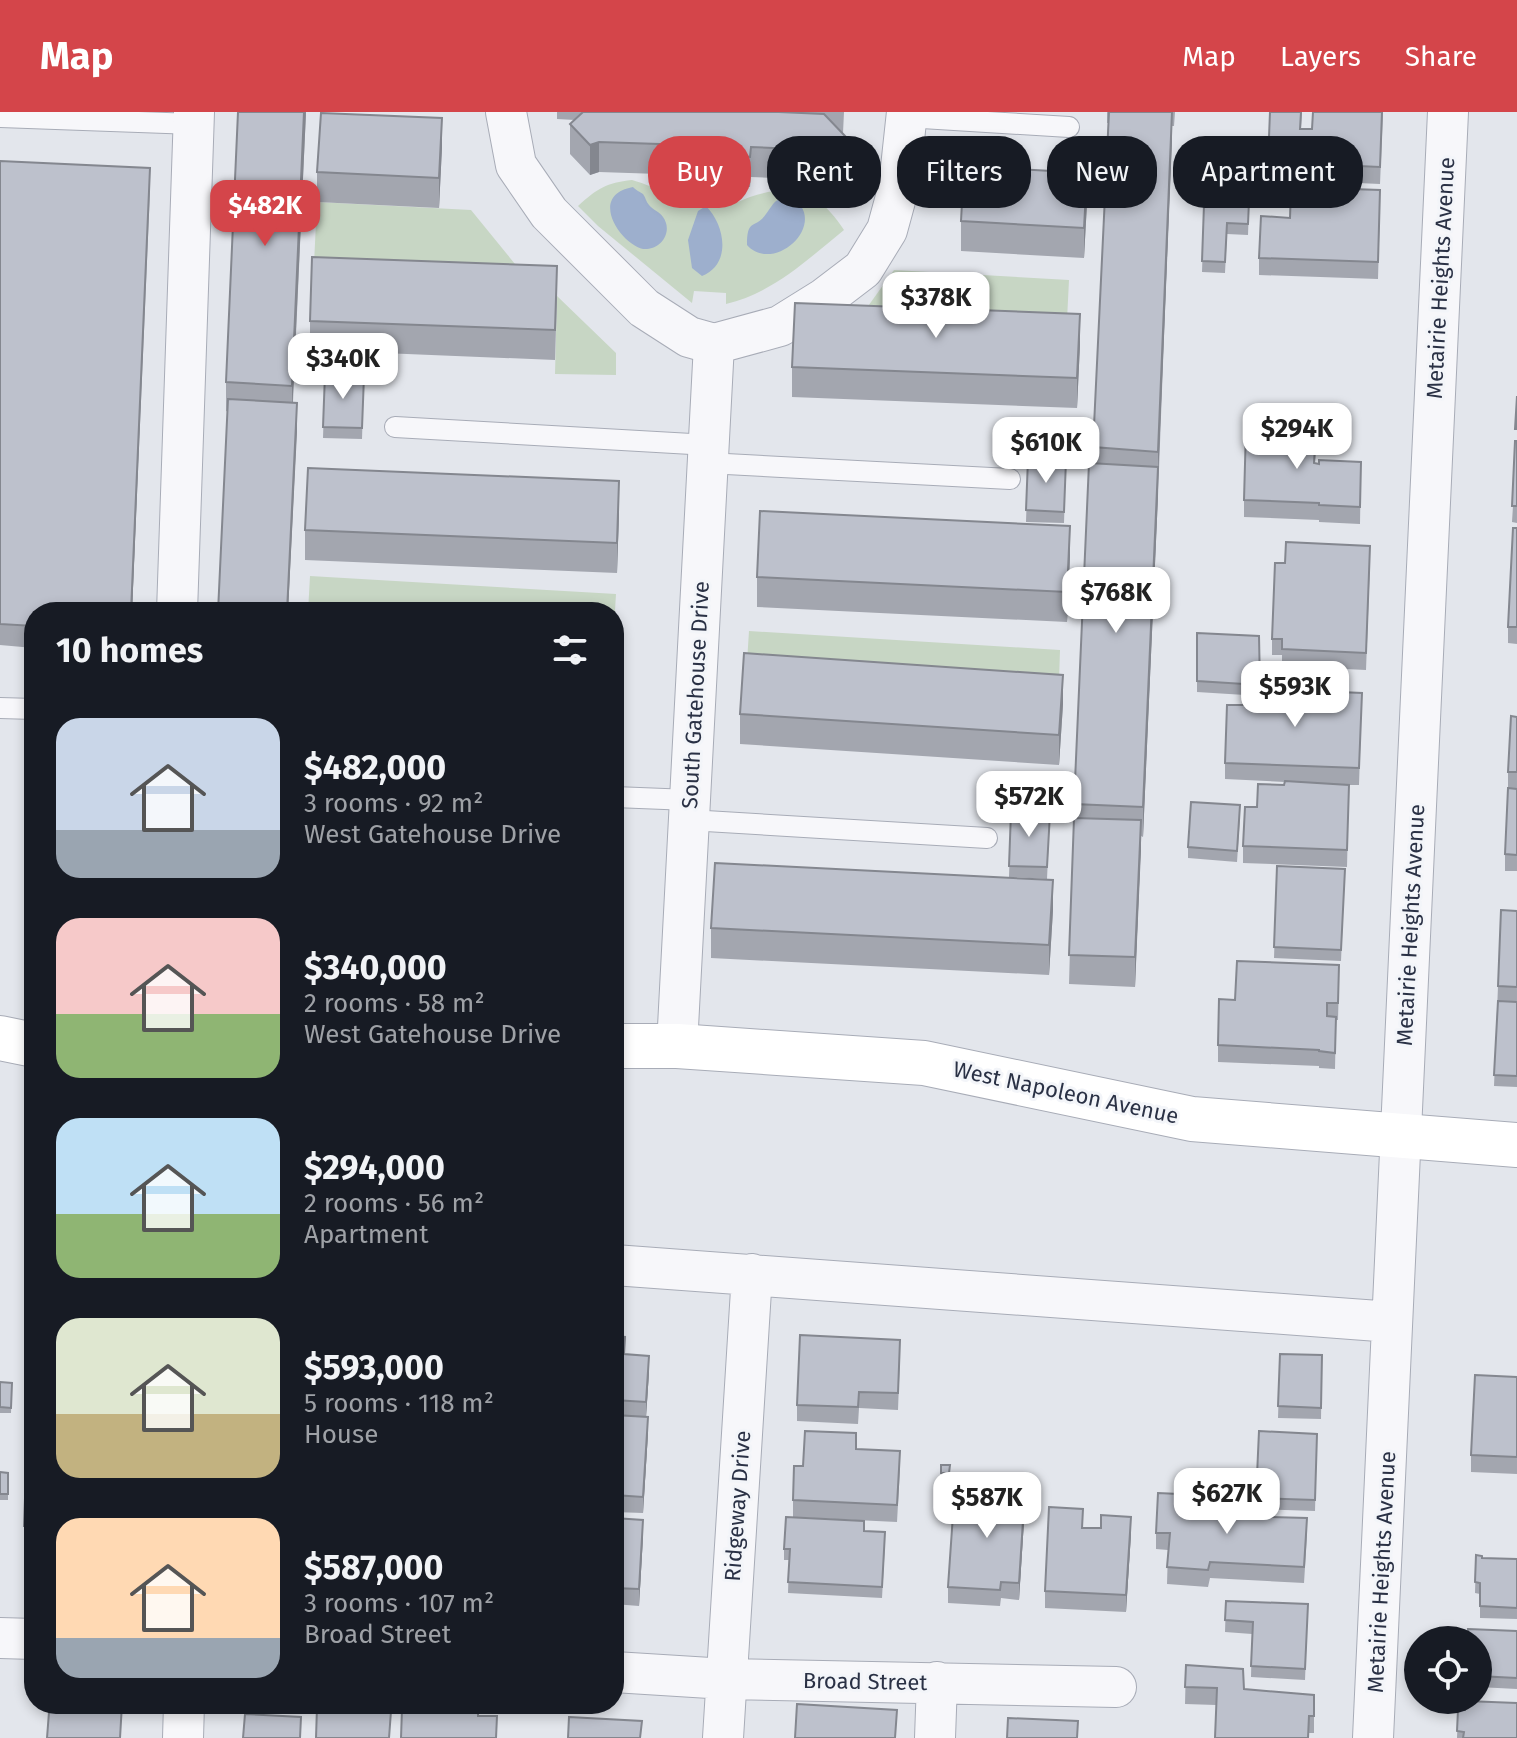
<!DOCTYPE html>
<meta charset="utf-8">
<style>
:root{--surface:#171b24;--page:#20242c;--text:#f1f3f6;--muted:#9ea1a6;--accent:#d4454a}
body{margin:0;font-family:"Fira Sans",sans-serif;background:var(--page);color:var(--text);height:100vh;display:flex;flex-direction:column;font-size:30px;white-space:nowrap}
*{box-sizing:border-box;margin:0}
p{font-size:26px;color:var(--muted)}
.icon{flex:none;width:44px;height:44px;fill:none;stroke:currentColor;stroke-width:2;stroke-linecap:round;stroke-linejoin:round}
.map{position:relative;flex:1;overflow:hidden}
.drawer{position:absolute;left:24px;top:490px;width:600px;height:1112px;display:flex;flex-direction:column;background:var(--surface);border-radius:32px;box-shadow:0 4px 12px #0003}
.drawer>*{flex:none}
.banner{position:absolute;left:648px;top:24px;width:748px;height:72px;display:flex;gap:16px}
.controls{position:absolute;left:1404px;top:1514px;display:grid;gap:16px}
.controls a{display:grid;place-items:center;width:88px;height:88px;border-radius:50%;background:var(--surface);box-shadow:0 4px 12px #0003;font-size:40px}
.price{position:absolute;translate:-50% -68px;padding:0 18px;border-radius:16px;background:#fff;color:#222;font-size:26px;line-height:52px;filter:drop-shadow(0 2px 4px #0008)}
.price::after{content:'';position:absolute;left:50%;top:48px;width:24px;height:18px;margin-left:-12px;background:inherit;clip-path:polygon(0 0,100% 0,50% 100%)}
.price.current{background:var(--accent);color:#fff}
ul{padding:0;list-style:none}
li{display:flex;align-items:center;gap:24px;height:200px;padding:0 32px}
li span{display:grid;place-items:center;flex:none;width:224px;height:160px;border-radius:24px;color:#555}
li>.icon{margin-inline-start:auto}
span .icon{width:96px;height:96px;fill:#fffc;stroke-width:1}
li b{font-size:34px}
h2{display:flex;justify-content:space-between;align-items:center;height:96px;padding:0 32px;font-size:34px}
.chip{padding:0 28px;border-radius:32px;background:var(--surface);box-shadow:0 4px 12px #0003;font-size:28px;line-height:72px}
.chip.current{background:var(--accent);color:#fff}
header{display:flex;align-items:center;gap:48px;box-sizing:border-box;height:112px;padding:0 40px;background:var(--accent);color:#fff}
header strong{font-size:38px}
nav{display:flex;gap:44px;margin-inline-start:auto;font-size:28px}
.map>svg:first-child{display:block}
</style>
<header>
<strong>Map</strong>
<nav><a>Map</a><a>Layers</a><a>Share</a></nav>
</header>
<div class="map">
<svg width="1517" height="1626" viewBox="0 0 1517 1626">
<rect width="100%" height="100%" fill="#e3e6ec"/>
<!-- green -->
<path fill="#c7d6c4" d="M 632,68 C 657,75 689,93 714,95 C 727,96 739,89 750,85 C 794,70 819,80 844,118 C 808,147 773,181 726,192 L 726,181 L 694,179 L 692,191 L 598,114 L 578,94 C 598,76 606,71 632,68 Z
M 317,90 L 471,98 L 524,163 L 314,152 Z
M 894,158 L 1069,168 L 1067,208 L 866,197 Z
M 557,184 L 616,241 L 616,263 L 555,262 Z
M 310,464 L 616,482 L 614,515 L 614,500 L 308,500 Z
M 749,519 L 1060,538 L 1059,568 L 747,550 Z"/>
<!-- water -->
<path fill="#9dafcd" d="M 633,75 C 633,76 643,82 643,82 C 646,86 646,90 649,93 C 653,98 660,100 663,105 C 673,119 662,136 647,137 C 626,139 584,84 633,75 Z
M 791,86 C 793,87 800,92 801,94 C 819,121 771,160 747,133 C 747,105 755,118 766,102 C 776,89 773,87 791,86 Z
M 706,94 C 725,113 732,152 702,164 L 692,156 L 688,128 L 698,99 Z"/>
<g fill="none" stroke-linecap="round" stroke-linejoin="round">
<!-- lane casing -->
<g stroke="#a8acb7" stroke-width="22">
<path id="lane" d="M 0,5 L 194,12
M 906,5 L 1069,15
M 395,315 L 709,333
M 707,351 L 1010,367
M 0,596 L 34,597
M 614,685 L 690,688
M 689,708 L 987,726"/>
</g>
<!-- street casing -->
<g stroke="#a8acb7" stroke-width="42">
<path id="street" d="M 506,0 L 516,53 L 549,101 L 644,196 L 689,225 L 714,232 L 780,214 L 825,186 L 863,157 L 887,118 L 899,74 L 907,0
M 177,500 L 194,0
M 677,934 L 714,232
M 614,1153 L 1392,1210
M 0,1526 L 34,1527
M 614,1560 L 726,1567 L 1116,1575
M 183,1626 L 184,1592
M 723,1626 L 752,1162
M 935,1626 L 937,1570
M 1373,1626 L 1448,0"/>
</g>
<!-- secondary casing -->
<g stroke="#a8acb7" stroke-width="46">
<path id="secondary" d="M 0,926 L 34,933
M 614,934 L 677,934 L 924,951 L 1192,1007 L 1517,1033"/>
</g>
<!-- lane -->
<use href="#lane" stroke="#f7f7fa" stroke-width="20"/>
<!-- street -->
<use href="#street" stroke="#f7f7fa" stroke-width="40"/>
<!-- secondary -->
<use href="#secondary" stroke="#fff" stroke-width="44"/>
</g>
<!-- wall -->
<path fill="#a3a6af" d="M 306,0 L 293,290 L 297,320 L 226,299 L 226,270 Z
M 557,0 L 844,0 L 843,21 L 846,55 L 824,76 L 817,68 L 751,65 L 750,75 L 659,71 L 659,62 L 599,60 L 590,63 L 570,42 L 570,12 L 575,8 L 557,7 Z
M 1107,0 L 1175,0 L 1174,14 L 1172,14 L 1158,384 L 1143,725 L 1141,724 L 1135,875 L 1069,872 L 1074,692 L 1093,352 L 1108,11 L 1107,11 Z
M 1302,0 L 1301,17 L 1312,17 L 1313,0 L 1383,0 L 1380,72 L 1268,67 L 1268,50 Z
M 442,35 L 439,96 L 317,90 L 317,60 Z
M 0,49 L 150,78 L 132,500 L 34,500 L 34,536 L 0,533 Z
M 1205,64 L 1250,66 L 1248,123 L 1227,122 L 1225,161 L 1202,160 Z
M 1087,91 L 1084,146 L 961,139 L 961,109 Z
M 1380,94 L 1378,167 L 1259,163 L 1259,146 Z
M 557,184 L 555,248 L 310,238 L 310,209 Z
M 1080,232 L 1077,296 L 792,285 L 792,255 Z
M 325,262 L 364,264 L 362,327 L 323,326 Z
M 1517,329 L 1517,411 L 1512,410 Z
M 1316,335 L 1315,351 L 1361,350 L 1360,412 L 1319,410 L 1319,408 L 1244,405 L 1244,388 Z
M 1028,347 L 1066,348 L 1064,411 L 1026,410 Z
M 619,399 L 617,461 L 305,448 L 305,418 Z
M 1517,416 L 1517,532 L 1508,531 L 1508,515 Z
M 1070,443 L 1067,510 L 757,495 L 757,465 Z
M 1370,451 L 1366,558 L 1282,554 L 1282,543 L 1272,543 L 1272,527 Z
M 614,515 L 621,545 L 618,612 L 614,612 Z
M 1197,521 L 1259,524 L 1260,576 L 1362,581 L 1359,673 L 1349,673 L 1347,755 L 1243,751 L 1243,734 L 1257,695 L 1284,673 L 1285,670 L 1225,667 L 1225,651 L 1245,593 L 1245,583 L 1197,580 Z
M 1063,592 L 1059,653 L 740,632 L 740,602 Z
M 1517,605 L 1517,677 L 1508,676 L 1508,660 Z
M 1517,677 L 1517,759 L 1505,759 L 1505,742 Z
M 1011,700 L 1050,701 L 1047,767 L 1009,765 Z
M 1240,705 L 1237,750 L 1188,746 L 1188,735 Z
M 1277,754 L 1345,757 L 1341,849 L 1274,846 Z
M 1053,798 L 1049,863 L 711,846 L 711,816 Z
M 1517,799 L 1517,975 L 1494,974 L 1498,874 Z
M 1339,869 L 1338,908 L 1336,908 L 1335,957 L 1319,956 L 1319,954 L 1218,950 L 1218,933 L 1235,888 Z
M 614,1224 L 625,1242 L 649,1260 L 646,1304 L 648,1321 L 643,1401 L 614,1400 Z
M 1280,1242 L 1322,1243 L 1321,1307 L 1278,1306 Z
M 900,1244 L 898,1298 L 859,1296 L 858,1312 L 797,1309 L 797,1293 Z
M 1517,1265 L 1517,1362 L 1471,1360 L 1471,1343 Z
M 0,1270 L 12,1271 L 11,1301 L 0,1301 Z
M 1317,1322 L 1315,1399 L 1256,1397 L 1256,1386 Z
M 34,1331 L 34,1431 L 24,1430 L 24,1414 Z
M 856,1337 L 900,1356 L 897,1410 L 793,1405 L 793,1388 L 803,1354 Z
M 941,1353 L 950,1353 L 949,1366 L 941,1366 Z
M 0,1360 L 8,1361 L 8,1388 L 0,1388 Z
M 986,1390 L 1022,1391 L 1024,1409 L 1019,1488 L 1001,1486 L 1000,1494 L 948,1491 L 948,1475 Z
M 1199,1403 L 1307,1423 L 1304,1471 L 1210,1466 L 1208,1475 L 1167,1472 L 1168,1438 L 1156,1437 L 1156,1421 Z
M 614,1406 L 643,1424 L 639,1494 L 614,1492 Z
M 1083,1416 L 1131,1422 L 1126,1500 L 1045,1496 L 1045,1479 Z
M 864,1419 L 885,1432 L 882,1486 L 788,1481 L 789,1448 L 784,1448 L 784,1437 Z
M 1476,1443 L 1482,1446 L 1517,1447 L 1517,1507 L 1480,1506 L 1480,1482 L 1475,1481 Z
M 1226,1489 L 1308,1492 L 1305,1568 L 1251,1565 L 1252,1522 L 1225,1520 Z
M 1517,1519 L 1517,1577 L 1478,1575 L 1478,1528 Z
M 1186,1553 L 1244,1577 L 1314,1583 L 1314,1621 L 1309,1621 L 1216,1593 L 1185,1592 Z
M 1458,1598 L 1465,1598 L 1517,1626 L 1457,1626 Z"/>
<!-- shaded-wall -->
<path fill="#84878f" d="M 304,0 L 306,0 L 292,304 L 292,274 Z
M 1172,0 L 1172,30 L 1158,369 L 1158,340 Z
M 442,6 L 442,35 L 439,96 L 439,66 Z
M 846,25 L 846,55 L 824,76 L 824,46 Z
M 599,30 L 599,60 L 590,63 L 590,33 Z
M 150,56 L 132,500 L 131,500 Z
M 1087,61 L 1087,91 L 1084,146 L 1084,116 Z
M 1080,202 L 1080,232 L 1077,296 L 1077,266 Z
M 297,291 L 297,320 L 288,500 L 287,500 Z
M 1158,355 L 1158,384 L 1143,725 L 1143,695 Z
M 619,369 L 619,399 L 617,461 L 617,431 Z
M 1070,414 L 1070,443 L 1067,510 L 1067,480 Z
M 621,515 L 621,545 L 618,612 L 618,582 Z
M 1063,563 L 1063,592 L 1059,653 L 1059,623 Z
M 1141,708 L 1141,738 L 1135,875 L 1135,845 Z
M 1053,768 L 1053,798 L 1049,863 L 1049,833 Z
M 649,1244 L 649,1260 L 646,1306 L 646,1290 Z
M 648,1305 L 648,1321 L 643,1401 L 643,1385 Z
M 1024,1393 L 1024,1409 L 1019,1488 L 1019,1471 Z
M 1131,1405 L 1131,1422 L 1126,1500 L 1126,1483 Z
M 643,1408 L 643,1424 L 639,1494 L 639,1477 Z"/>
<!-- building -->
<path fill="#bdc1cc" stroke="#84878f" stroke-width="2" d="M 238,0 L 304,0 L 292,274 L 226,270 Z
M 583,0 L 779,0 L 824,2 L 846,25 L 824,46 L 817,38 L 751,35 L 750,45 L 659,41 L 659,32 L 599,30 L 590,33 L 570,12 Z
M 1109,0 L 1172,0 L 1158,340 L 1093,335 Z
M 1270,0 L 1301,0 L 1300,17 L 1312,17 L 1313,0 L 1382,0 L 1380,55 L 1268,50 Z
M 321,1 L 442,6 L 439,66 L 317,60 Z
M 0,49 L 150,56 L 131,500 L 34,500 L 34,514 L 0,512 Z
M 964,54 L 1087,61 L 1084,116 L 961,109 Z
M 1205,64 L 1250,66 L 1248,112 L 1227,111 L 1225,150 L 1202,149 Z
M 1291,75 L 1380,78 L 1378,150 L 1259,146 L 1261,104 L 1290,106 Z
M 312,145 L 557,154 L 555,218 L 310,209 Z
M 795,191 L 1080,202 L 1077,266 L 792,255 Z
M 325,262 L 364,264 L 362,316 L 323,315 Z
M 1517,284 L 1517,317 L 1515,317 Z
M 228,287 L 297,291 L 287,500 L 218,500 Z
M 1246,316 L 1316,319 L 1314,351 L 1319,352 L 1319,348 L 1361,350 L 1360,395 L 1319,393 L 1319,391 L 1244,388 Z
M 1515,329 L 1517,329 L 1517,394 L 1512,394 Z
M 1028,347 L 1066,348 L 1064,400 L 1026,398 Z
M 1089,351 L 1158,355 L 1143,695 L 1074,692 Z
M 308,356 L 619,369 L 617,431 L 305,418 Z
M 760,399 L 1070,414 L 1067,480 L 757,465 Z
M 1513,416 L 1517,416 L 1517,515 L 1508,515 Z
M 1286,430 L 1370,434 L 1366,541 L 1282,537 L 1282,527 L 1272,527 L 1275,451 L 1285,451 Z
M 614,515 L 621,515 L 618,582 L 614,582 Z
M 1197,521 L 1259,524 L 1260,573 L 1197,569 Z
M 744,541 L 1063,563 L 1059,623 L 740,602 Z
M 1246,576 L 1362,581 L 1359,656 L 1225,651 L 1227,593 L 1245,593 Z
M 1511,604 L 1517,605 L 1517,660 L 1508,660 Z
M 1285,669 L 1349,673 L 1347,738 L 1243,734 L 1245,695 L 1257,695 L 1258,672 L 1284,673 Z
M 1508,676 L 1517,677 L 1517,743 L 1505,742 Z
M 1191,690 L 1240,693 L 1237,739 L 1188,735 Z
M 1011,700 L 1050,701 L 1047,755 L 1009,754 Z
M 1074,706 L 1141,708 L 1135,845 L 1069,843 Z
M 715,751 L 1053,768 L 1049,833 L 711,816 Z
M 1277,754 L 1345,757 L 1341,838 L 1274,835 Z
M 1501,798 L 1517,799 L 1517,875 L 1498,874 Z
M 1237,849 L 1339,853 L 1338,891 L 1327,891 L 1327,904 L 1336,905 L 1335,941 L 1319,939 L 1319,938 L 1218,933 L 1219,887 L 1235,888 Z
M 1498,889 L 1517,890 L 1517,964 L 1494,963 Z
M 800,1223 L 900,1228 L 898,1281 L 859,1280 L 858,1295 L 797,1293 Z
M 614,1224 L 625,1225 L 624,1242 L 649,1244 L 646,1290 L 614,1288 Z
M 1280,1242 L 1322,1243 L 1321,1296 L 1278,1294 Z
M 1475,1263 L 1517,1265 L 1517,1345 L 1471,1343 Z
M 0,1270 L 12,1271 L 11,1296 L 0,1295 Z
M 614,1303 L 648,1305 L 643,1385 L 614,1383 Z
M 805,1319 L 856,1321 L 856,1337 L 900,1339 L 897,1393 L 793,1388 L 794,1354 L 803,1354 Z
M 1259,1319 L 1317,1322 L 1315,1388 L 1256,1386 Z
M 27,1331 L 34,1331 L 34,1414 L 24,1414 Z
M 941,1353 L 950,1353 L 949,1361 L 941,1361 Z
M 0,1360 L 8,1361 L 8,1382 L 0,1382 Z
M 987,1373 L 1022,1375 L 1021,1391 L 1024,1393 L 1019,1471 L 1001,1470 L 1000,1478 L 948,1475 L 954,1388 L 986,1390 Z
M 1158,1381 L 1199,1383 L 1198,1403 L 1307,1406 L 1304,1455 L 1210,1450 L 1208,1458 L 1167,1455 L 1170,1421 L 1156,1421 Z
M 1049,1395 L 1083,1397 L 1082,1416 L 1101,1416 L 1101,1403 L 1131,1405 L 1126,1483 L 1045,1479 Z
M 786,1405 L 864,1409 L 864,1419 L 885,1420 L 882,1475 L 788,1470 L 790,1437 L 784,1437 Z
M 614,1406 L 643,1408 L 639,1477 L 614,1476 Z
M 1476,1443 L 1482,1444 L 1482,1446 L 1517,1447 L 1517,1496 L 1480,1494 L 1480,1471 L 1475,1470 Z
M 1226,1489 L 1308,1492 L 1305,1557 L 1251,1554 L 1253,1510 L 1225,1508 Z
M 1468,1517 L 1517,1519 L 1517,1566 L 1478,1564 L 1478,1528 L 1469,1528 Z
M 1186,1553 L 1243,1557 L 1244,1577 L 1314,1583 L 1314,1604 L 1309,1604 L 1308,1626 L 1215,1626 L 1217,1576 L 1185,1575 Z
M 1466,1589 L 1517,1591 L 1517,1626 L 1463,1626 L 1464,1620 L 1457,1619 L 1458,1598 L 1465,1598 Z
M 70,1592 L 122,1592 L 120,1626 L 47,1626 L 49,1600 L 70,1600 Z
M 797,1592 L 897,1598 L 895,1626 L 795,1626 Z
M 317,1595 L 391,1599 L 389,1626 L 316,1626 Z
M 402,1597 L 478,1600 L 478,1604 L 497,1604 L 496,1626 L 401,1626 Z
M 245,1602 L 301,1605 L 300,1626 L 243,1626 Z
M 569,1605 L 642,1609 L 640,1626 L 568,1626 Z
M 1008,1606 L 1078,1609 L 1077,1626 L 1007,1626 Z"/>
<g text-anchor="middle" stroke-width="6" stroke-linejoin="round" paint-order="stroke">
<!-- street labels -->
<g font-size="22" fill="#2a3145" stroke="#f3f5f9">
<text transform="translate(1440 166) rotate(-87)" y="8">Metairie Heights Avenue</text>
<text transform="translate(695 583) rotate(-87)" y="8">South Gatehouse Drive</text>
<text transform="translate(1410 813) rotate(-87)" y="8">Metairie Heights Avenue</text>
<text transform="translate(1066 980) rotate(12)" y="8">West Napoleon Avenue</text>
<text transform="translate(737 1394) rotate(-86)" y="8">Ridgeway Drive</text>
<text transform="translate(1381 1460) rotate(-87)" y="8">Metairie Heights Avenue</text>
<text transform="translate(865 1569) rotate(1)" y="8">Broad Street</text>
</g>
</g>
</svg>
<div class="controls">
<a><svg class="icon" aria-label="locate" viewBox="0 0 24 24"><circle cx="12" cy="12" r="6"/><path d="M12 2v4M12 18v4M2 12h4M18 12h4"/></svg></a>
</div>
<b class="price current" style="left:265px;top:136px">$482K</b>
<b class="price" style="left:936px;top:228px">$378K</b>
<b class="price" style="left:343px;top:289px">$340K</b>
<b class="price" style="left:1297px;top:359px">$294K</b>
<b class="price" style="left:1046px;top:373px">$610K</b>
<b class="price" style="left:1116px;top:523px">$768K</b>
<b class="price" style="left:1295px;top:617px">$593K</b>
<b class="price" style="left:1029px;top:727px">$572K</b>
<b class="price" style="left:1227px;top:1424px">$627K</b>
<b class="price" style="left:987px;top:1428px">$587K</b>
<div class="banner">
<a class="chip current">Buy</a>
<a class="chip">Rent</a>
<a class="chip">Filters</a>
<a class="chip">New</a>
<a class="chip">Apartment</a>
</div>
<section class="drawer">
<h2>10 homes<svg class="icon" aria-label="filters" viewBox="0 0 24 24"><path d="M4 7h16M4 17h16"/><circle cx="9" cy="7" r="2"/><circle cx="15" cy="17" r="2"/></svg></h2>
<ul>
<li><span style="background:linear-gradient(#c9d6e8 70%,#9aa5b1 0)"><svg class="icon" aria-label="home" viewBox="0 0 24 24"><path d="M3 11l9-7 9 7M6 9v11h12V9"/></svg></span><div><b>$482,000</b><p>3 rooms · 92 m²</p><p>West Gatehouse Drive</p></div></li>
<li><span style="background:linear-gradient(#f6c9c9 60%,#8fb573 0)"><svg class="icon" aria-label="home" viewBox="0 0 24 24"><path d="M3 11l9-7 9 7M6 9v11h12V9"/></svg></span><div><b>$340,000</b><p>2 rooms · 58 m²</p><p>West Gatehouse Drive</p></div></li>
<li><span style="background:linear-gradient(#bfe0f5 60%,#8fb573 0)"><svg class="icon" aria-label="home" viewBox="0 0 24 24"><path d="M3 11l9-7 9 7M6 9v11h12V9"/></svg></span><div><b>$294,000</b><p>2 rooms · 56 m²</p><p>Apartment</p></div></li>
<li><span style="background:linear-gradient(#dfe7d0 60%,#c2b280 0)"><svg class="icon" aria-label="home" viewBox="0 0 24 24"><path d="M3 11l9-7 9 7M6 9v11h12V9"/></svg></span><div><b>$593,000</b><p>5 rooms · 118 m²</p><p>House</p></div></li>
<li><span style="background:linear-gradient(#ffd9b3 75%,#9aa5b1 0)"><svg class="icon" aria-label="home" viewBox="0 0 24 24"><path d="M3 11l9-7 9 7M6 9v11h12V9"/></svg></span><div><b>$587,000</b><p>3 rooms · 107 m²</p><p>Broad Street</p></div></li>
</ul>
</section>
</div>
